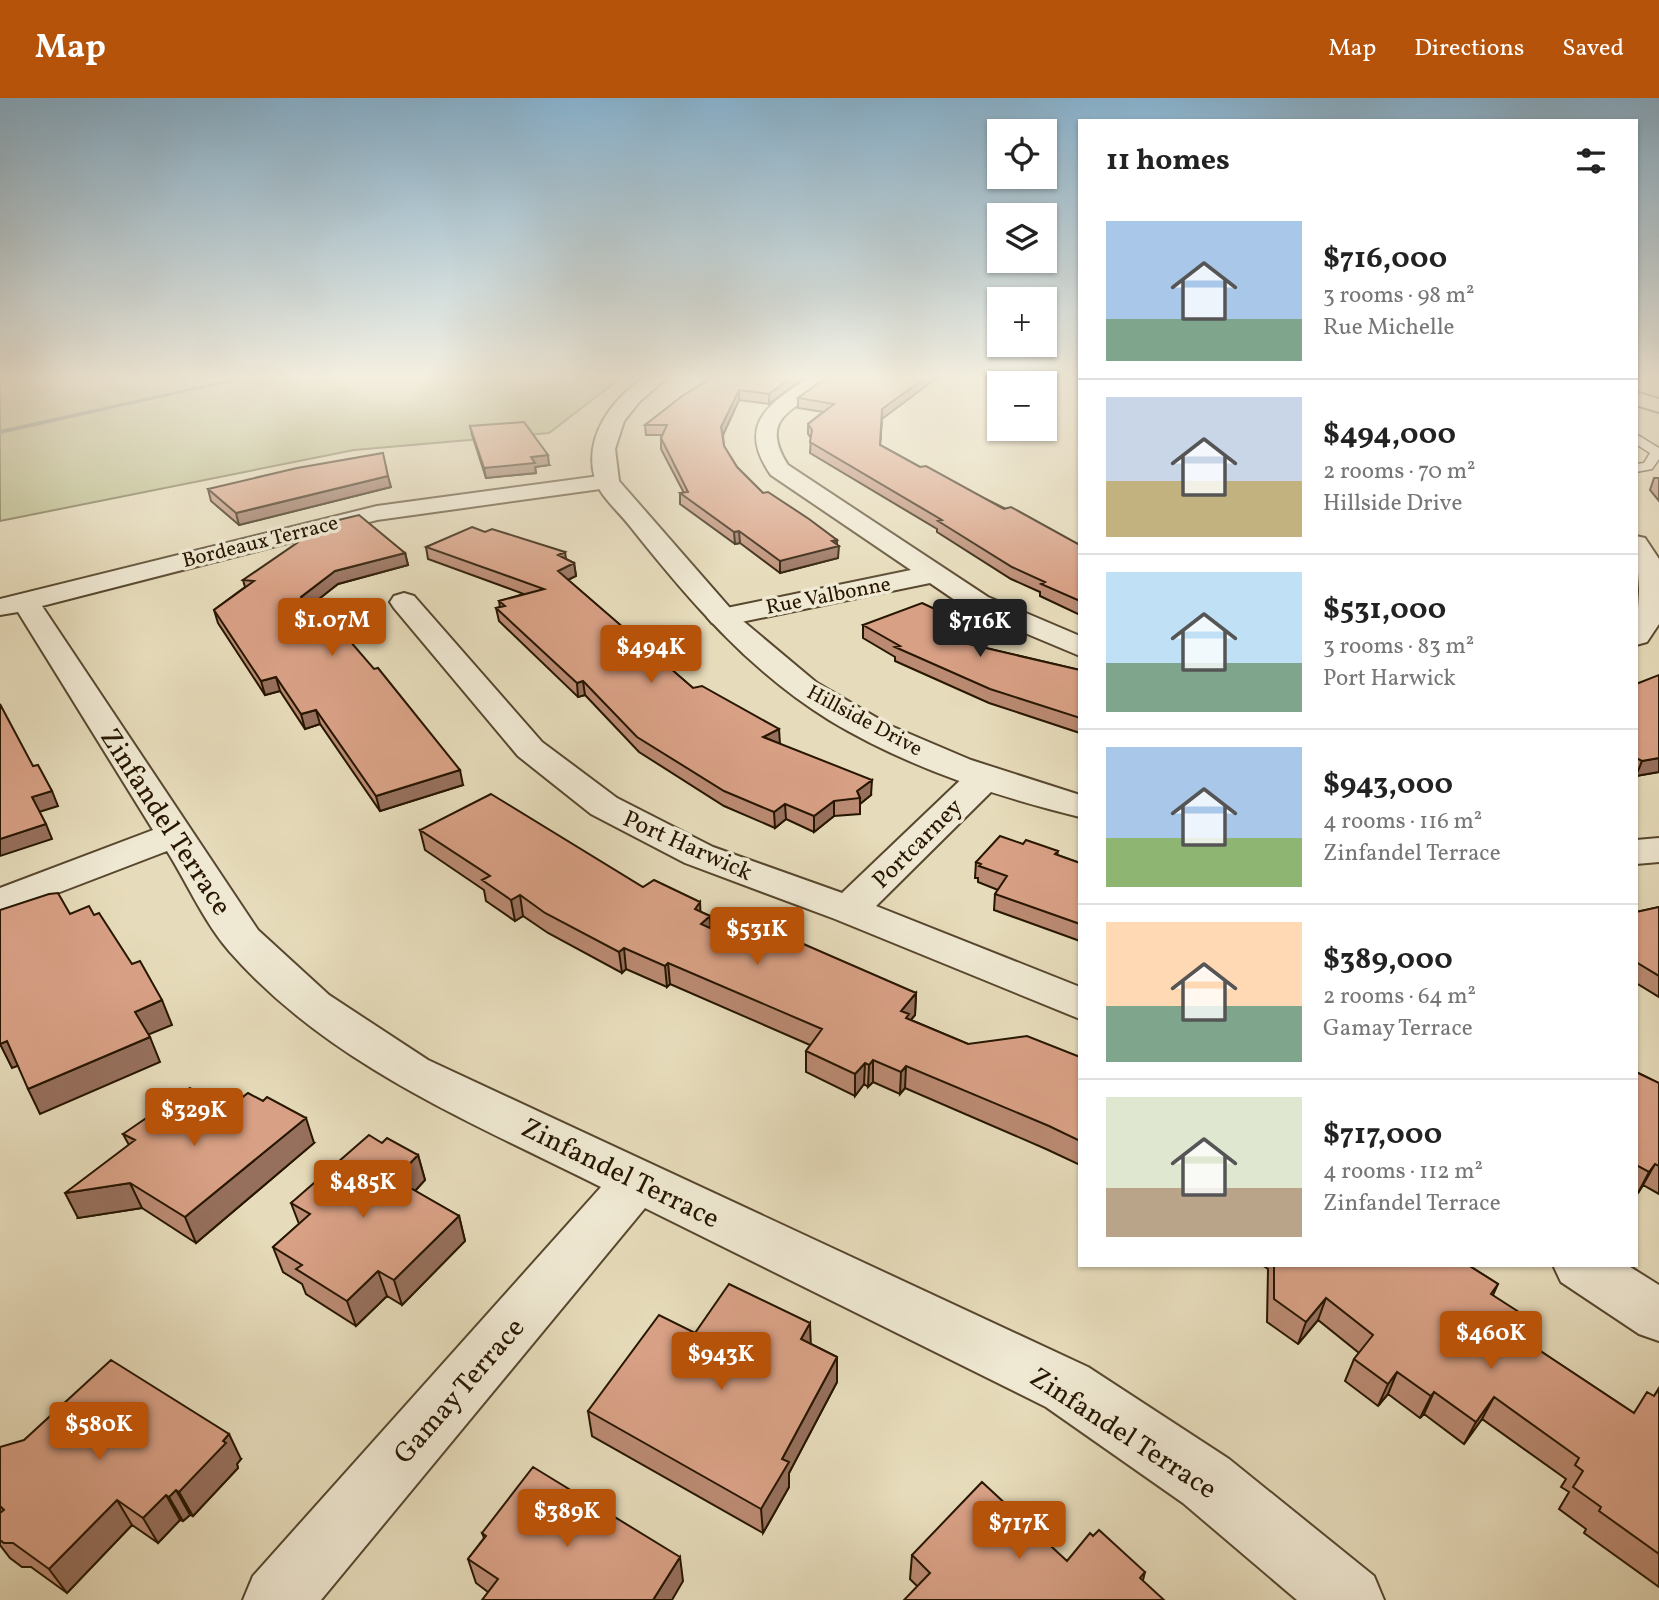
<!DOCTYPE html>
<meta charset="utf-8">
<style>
:root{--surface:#fff;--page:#f2f2f2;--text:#222;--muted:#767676;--line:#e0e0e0;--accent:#b45309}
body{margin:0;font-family:Vollkorn,serif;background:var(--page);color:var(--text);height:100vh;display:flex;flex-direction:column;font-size:26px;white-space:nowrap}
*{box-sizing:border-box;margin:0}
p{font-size:23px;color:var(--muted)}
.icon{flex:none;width:38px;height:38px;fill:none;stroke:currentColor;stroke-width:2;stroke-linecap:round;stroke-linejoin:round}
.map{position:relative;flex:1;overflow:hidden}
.sheet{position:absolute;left:1078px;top:21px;width:560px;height:1148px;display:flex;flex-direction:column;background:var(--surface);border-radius:0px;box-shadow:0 2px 5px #0004}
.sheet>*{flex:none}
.buttons{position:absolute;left:987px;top:21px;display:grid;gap:14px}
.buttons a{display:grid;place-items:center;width:70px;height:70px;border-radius:0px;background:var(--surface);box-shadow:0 2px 5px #0004;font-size:35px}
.price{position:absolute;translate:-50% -60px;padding:0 16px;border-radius:7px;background:var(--accent);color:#fff;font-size:23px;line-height:46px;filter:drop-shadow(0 2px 4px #0008)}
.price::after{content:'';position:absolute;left:50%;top:42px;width:21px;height:16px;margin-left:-10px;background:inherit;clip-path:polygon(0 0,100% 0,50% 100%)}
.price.on{background:#222;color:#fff}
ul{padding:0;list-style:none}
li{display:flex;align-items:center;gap:21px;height:175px;padding:0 28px}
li+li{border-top:2px solid var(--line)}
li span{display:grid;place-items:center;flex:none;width:196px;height:140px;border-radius:0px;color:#555}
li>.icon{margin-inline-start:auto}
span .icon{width:84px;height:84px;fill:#fffc;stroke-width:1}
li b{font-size:30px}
h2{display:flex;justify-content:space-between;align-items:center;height:84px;padding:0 28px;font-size:30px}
header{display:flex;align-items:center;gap:42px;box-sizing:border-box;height:98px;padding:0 35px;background:var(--accent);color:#fff}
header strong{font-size:33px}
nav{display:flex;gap:38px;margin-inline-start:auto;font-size:24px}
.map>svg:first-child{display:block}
</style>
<header>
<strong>Map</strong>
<nav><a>Map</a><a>Directions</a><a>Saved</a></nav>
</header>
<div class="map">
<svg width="1659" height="1502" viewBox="0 0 1659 1502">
<rect width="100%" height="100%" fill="#e6dbba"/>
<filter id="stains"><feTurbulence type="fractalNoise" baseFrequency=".00286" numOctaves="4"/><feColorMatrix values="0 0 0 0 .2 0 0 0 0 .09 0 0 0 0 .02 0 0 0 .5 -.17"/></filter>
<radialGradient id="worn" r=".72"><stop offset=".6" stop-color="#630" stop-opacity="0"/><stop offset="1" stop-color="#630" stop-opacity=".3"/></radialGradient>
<!-- green -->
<path fill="#bbbe8b" stroke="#716a46" stroke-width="2" d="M 0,279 L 622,279 L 549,335 L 354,352 L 0,423 Z"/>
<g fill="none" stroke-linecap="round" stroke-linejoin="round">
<!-- stream -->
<path fill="#6b786f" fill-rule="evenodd" d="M 241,279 L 252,279 L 0,336 L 0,332 Z"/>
<!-- service casing -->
<g stroke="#57472e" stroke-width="3">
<path id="service" d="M 1636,336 L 1659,350 L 1659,361 L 1652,371 L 1636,374 L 1636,366 L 1644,365 L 1650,355 L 1636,346 Z"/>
</g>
<!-- minor casing -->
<g stroke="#57472e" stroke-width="4">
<path id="minor" d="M 810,279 L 833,279 C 808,311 753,312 788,367 L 988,499 L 1080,538 L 1080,558 L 968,511 L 930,485 L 722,528 L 712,525 L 707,519 L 712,513 L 911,472 L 771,377 C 736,327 768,306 810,279 Z
M 607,377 L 615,379 L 619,384 L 615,389 L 377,422 L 42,508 L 258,832 L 329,897 L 428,962 L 1088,1269 L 1229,1361 L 1374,1478 L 1384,1502 L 1297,1502 L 1183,1405 L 1046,1309 L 645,1110 L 321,1502 L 243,1502 L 253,1478 L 601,1089 C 469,1023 328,966 229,853 C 204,824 187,785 167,753 L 0,817 L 0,790 L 153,732 L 18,514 L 0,517 L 0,501 L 377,408 Z
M 1636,438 L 1645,440 L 1659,461 L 1659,526 L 1647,544 L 1636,547 L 1639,492 Z
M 404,495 L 414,498 L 542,644 L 617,700 L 713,749 L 842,795 L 972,671 L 985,668 L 998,671 L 1003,679 L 998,687 L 876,808 L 1080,889 L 1080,921 L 835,821 L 685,765 L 591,716 L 518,658 L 394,510 L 390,504 L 394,498 Z
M 1553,1167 L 1627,1167 L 1659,1187 L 1659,1243 L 1639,1236 L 1561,1184 Z"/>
</g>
<!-- tertiary casing -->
<g stroke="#57472e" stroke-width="4">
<path id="tertiary" d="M 645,279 L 668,279 L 640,303 L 624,323 L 615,351 L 619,383 L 737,518 L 817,585 L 891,628 L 971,662 L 1080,697 L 1080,719 C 994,698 905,668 829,622 C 748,572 688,501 629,427 C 619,414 599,397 595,381 C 583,339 612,301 645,279 Z
M 1636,294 L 1659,301 L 1659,314 L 1636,307 Z
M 1655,502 L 1659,503 L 1659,521 L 1645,517 L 1641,511 L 1645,505 Z
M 1659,740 L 1659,764 L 1636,766 L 1636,742 Z"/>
</g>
<!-- service -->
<use href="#service" fill="#efe8d2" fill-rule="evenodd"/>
<!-- minor -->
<use href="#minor" fill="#efe8d2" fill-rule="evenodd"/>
<!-- tertiary -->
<use href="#tertiary" fill="#efe8d2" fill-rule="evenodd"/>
</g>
<!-- wall -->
<path fill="#ba8a72" stroke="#271600" stroke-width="2" d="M 713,279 L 805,279 L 769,306 L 739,302 L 723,337 L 724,348 L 737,369 L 763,395 L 837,447 L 838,460 L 780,475 L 740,445 L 735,446 L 680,406 L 680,395 L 684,395 L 661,351 L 661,340 L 662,337 L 646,337 L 645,327 Z
M 824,282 L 882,321 L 880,347 L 920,369 L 1080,447 L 1080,517 L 1040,498 L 1040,494 L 1011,481 L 937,434 L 937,431 L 810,355 L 811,340 L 808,336 L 808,326 L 823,314 L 798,310 L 798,300 Z
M 470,328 L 549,367 L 535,369 L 536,375 L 486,380 L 472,337 Z
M 1654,380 L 1659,380 L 1659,403 L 1650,392 Z
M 391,389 L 239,427 L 211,403 L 208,391 Z
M 485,434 L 566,461 L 574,465 L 576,478 L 568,482 L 693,590 L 780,646 L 871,697 L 860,706 L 860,716 L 834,718 L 814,734 L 786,721 L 775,730 L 724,708 L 639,654 L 585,597 L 578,599 L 499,523 L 496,510 L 500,509 L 499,503 L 524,496 L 428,461 L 426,449 Z
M 405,455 L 408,467 L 338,486 L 309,508 L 332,539 L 463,687 L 380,713 L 320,626 L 305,631 L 280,593 L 265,597 L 218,525 L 214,512 L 245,489 L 243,482 Z
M 967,526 L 965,545 L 1080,572 L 1080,635 L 989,605 L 895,563 L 895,559 L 863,540 L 863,527 Z
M 1636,586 L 1659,674 L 1636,678 Z
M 420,732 L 643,789 L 710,818 L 711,830 L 752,849 L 781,852 L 916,895 L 915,917 L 911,922 L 968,946 L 1080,959 L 1080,1067 L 1046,1051 L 905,990 L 900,996 L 873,984 L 868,989 L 864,986 L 855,998 L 806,974 L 806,953 L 810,947 L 670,886 L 667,889 L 626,871 L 622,875 L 548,835 L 523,818 L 515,823 L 486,803 L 484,792 L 425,752 Z
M 1023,746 L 1058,753 L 1057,757 L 1080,765 L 1080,843 L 994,812 L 995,796 L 998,792 L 978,784 L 978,780 L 975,780 L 976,764 Z
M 1659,809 L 1659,899 L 1636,885 L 1636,814 Z
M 1636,974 L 1659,985 L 1659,1096 L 1643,1087 L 1638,1095 L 1636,1094 Z
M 123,1036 L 314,1045 L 196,1145 L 142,1110 L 78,1120 L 129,1047 Z
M 382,1045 L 418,1057 L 425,1082 L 415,1093 L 459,1118 L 465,1143 L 402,1207 L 387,1198 L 356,1228 L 306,1196 L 302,1186 L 283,1174 L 273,1149 L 299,1126 L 291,1105 Z
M 1262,1167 L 1468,1167 L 1498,1186 L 1493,1197 L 1515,1229 L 1533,1242 L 1531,1247 L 1634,1315 L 1654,1298 L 1659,1290 L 1659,1489 L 1584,1435 L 1586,1431 L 1559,1411 L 1569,1394 L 1561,1389 L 1566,1381 L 1482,1321 L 1464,1346 L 1424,1316 L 1420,1320 L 1388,1296 L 1378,1308 L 1345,1283 L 1354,1261 L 1359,1255 L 1318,1222 L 1298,1246 L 1267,1224 L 1268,1171 Z
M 695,1235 L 811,1246 L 837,1259 L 837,1284 L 789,1375 L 789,1389 L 763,1435 L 592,1338 L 588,1313 Z
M 0,1349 L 241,1361 L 237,1366 L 238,1370 L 193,1418 L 190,1417 L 183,1423 L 180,1422 L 158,1445 L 132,1427 L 67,1495 L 31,1469 L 22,1469 L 10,1460 L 0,1447 Z
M 482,1435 L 683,1483 L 488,1494 L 476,1485 L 468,1461 L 484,1440 Z
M 912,1457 L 1067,1463 L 1145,1474 L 1143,1482 L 917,1488 L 910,1481 Z"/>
<!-- shaded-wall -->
<path fill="#97705d" stroke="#271600" stroke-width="2" d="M 792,279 L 805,279 L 769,306 L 769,296 Z
M 926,279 L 938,279 L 882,321 L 879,357 L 882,311 Z
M 739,292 L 739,302 L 722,339 L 721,329 Z
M 548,357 L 549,367 L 535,369 L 536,375 L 486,380 L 484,370 L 531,359 Z
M 388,378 L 391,389 L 239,427 L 236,415 Z
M 739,433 L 740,445 L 735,446 L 734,434 Z
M 837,442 L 837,448 L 839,448 L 838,460 L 780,475 L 780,463 Z
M 565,454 L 567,467 L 558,457 Z
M 405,455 L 408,467 L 338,486 L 305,512 L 301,499 L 335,473 Z
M 574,465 L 576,478 L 559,486 L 558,473 Z
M 276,579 L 280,593 L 265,597 L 261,583 Z
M 583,583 L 585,597 L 578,599 L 577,585 Z
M 316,612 L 320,626 L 305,631 L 301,616 Z
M 779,631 L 780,646 L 763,639 Z
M 1659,660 L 1659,674 L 1636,678 L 1642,663 Z
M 460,672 L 463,687 L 380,713 L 376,698 Z
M 872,682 L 871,697 L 860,706 L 860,700 L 857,693 Z
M 52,693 L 58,708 L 39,714 L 32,699 Z
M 834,703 L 834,718 L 814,734 L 814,718 Z
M 785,706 L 786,721 L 775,730 L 774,714 Z
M 46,726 L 52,741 L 0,758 L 0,741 Z
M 520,797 L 523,818 L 515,823 L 511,802 Z
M 700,804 L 701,824 L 695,811 Z
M 710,818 L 711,839 L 701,826 Z
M 624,850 L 626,871 L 622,875 L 619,854 Z
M 668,865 L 670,886 L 667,889 L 665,868 Z
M 916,895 L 915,917 L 909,924 L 901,913 Z
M 162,902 L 172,927 L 145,938 L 135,914 Z
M 150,939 L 160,964 L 40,1016 L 28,991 Z
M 7,943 L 20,967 L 12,970 L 0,946 Z
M 873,962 L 873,984 L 868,989 L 869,967 Z
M 865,965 L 864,986 L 855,998 L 855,976 Z
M 906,968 L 905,990 L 900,996 L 901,974 Z
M 306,1020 L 314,1045 L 196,1145 L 185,1119 Z
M 418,1057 L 425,1082 L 402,1107 L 395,1081 Z
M 1655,1066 L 1643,1087 L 1638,1095 L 1649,1074 Z
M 130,1085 L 142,1110 L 78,1120 L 65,1095 Z
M 459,1118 L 465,1143 L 402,1207 L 394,1182 Z
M 378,1173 L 387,1198 L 356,1228 L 347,1203 Z
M 1326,1200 L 1318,1222 L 1298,1246 L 1306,1224 Z
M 810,1225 L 811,1250 L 801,1241 Z
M 837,1259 L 837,1284 L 789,1375 L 789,1389 L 763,1435 L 761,1411 L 782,1361 Z
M 1397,1274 L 1388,1296 L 1378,1308 L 1388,1286 Z
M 1434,1294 L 1424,1316 L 1420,1320 L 1431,1298 Z
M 1494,1299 L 1482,1321 L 1464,1346 L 1476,1324 Z
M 229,1336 L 241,1361 L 237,1366 L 238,1370 L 193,1418 L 179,1394 Z
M 176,1392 L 190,1417 L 183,1423 L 169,1399 Z
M 166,1397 L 180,1422 L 158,1445 L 143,1420 Z
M 117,1402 L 132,1427 L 67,1495 L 49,1471 Z
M 680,1459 L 683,1483 L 672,1502 L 653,1502 Z"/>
<!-- building -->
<path fill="#d8a085" stroke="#271600" stroke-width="2" d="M 713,279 L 792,279 L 769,296 L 739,292 L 721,329 L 724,348 L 737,369 L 763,395 L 768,394 L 809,421 L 837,442 L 832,443 L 839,448 L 780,463 L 739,433 L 734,434 L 680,395 L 688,394 L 661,340 L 667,327 L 645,327 L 682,298 Z
M 827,279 L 926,279 L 882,311 L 880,347 L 920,369 L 926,368 L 1004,411 L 1011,409 L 1080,447 L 1080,503 L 1041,486 L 1045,484 L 1012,469 L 938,423 L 942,422 L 810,344 L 812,332 L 808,326 L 834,306 L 798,300 Z
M 524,324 L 548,357 L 531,359 L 535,365 L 484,370 L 470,328 Z
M 383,355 L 388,378 L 236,415 L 208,391 L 297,370 Z
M 359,417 L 405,455 L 335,473 L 301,499 L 332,539 L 344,536 L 374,571 L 378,570 L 460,672 L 376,698 L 316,612 L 301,616 L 276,579 L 261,583 L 214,512 L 254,483 L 243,482 L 326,425 Z
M 472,429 L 485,434 L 492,431 L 565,454 L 558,457 L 574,465 L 558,473 L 693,590 L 702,588 L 779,631 L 763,639 L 872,682 L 857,693 L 860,700 L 834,703 L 814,718 L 785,706 L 774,714 L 724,693 L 637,639 L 583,583 L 577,585 L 496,510 L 505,508 L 499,503 L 544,491 L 426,449 Z
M 922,505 L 967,526 L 964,545 L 1080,572 L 1080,620 L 990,591 L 895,549 L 900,548 L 863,527 Z
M 1659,577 L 1659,660 L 1642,663 L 1636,660 L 1636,586 Z
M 0,606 L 33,668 L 38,667 L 52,693 L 32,699 L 46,726 L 0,741 Z
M 491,696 L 643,789 L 654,782 L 700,804 L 695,811 L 710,818 L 701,826 L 752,849 L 769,847 L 781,852 L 792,841 L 916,895 L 901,913 L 909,916 L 906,920 L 968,946 L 1027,938 L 1080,959 L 1080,1043 L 1049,1028 L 906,968 L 901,974 L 873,962 L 869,967 L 865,965 L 855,976 L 806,953 L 822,931 L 668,865 L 665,868 L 624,850 L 619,854 L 545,815 L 520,797 L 511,802 L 482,782 L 490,778 L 420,732 Z
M 1000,738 L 1023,746 L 1026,742 L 1058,753 L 1055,756 L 1080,765 L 1080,826 L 995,796 L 1007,778 L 979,768 L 981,766 L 976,764 Z
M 58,795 L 70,816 L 89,808 L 94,817 L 99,815 L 132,866 L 140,863 L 162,902 L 135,914 L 150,939 L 28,991 L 7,943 L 0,946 L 0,812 L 49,796 Z
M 1659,809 L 1659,878 L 1636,864 L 1636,814 Z
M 1636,974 L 1659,985 L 1659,1068 L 1655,1066 L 1649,1074 L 1636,1067 Z
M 190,990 L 227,1011 L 248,995 L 263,1003 L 267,999 L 306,1020 L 185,1119 L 130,1085 L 65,1095 L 135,1042 L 123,1036 Z
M 369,1037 L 382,1045 L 387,1040 L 418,1057 L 395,1081 L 459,1118 L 394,1182 L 378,1173 L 347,1203 L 296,1171 L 302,1167 L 273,1149 L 310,1116 L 291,1105 Z
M 1274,1167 L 1468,1167 L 1498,1186 L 1491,1196 L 1522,1216 L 1514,1229 L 1533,1242 L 1530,1246 L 1634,1315 L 1647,1294 L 1654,1298 L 1659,1291 L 1659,1456 L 1599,1413 L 1601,1409 L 1573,1389 L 1583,1373 L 1575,1367 L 1579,1360 L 1494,1299 L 1476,1324 L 1434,1294 L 1431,1298 L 1397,1274 L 1388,1286 L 1354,1261 L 1373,1237 L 1326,1200 L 1306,1224 L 1274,1201 Z
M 729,1186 L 810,1225 L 801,1241 L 837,1259 L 782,1361 L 789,1364 L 761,1411 L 588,1313 L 659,1217 L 695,1235 Z
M 111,1262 L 229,1336 L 223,1343 L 226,1345 L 179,1394 L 176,1392 L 169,1399 L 166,1397 L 143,1420 L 117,1402 L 49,1471 L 13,1445 L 4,1445 L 0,1442 L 0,1415 L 4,1412 L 0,1408 L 0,1349 L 24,1342 Z
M 533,1369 L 680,1459 L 653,1502 L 482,1502 L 498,1481 L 468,1461 L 486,1438 L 482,1435 Z
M 982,1384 L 1067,1463 L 1090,1435 L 1093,1438 L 1099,1432 L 1145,1474 L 1140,1480 L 1164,1502 L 904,1502 L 930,1475 L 912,1457 Z"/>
<!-- sky -->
<linearGradient id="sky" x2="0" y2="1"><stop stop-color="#88b6d5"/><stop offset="0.57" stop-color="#f4efe0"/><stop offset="1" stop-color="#f4efe0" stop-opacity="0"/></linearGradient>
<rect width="1659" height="490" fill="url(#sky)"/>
<g text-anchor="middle" stroke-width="7" stroke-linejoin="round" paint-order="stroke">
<!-- far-street labels -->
<g font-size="21" fill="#271600" stroke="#efe8d2">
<text transform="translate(260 443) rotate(-14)" y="7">Bordeaux Terrace</text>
<text transform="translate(828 497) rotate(-11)" y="7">Rue Valbonne</text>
<text transform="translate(865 622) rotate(28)" y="7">Hillside Drive</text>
</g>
<!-- street labels -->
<g font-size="24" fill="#271600" stroke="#efe8d2">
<text transform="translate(917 745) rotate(-45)" y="8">Portcarney</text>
<text transform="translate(688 747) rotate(24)" y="8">Port Harwick</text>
</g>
<!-- near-street labels -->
<g font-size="28" fill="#271600" stroke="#efe8d2">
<text transform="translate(167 723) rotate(57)" y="10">Zinfandel Terrace</text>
<text transform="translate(621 1074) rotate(26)" y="10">Zinfandel Terrace</text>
<text transform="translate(458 1292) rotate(-49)" y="10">Gamay Terrace</text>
<text transform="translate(1124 1334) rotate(33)" y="10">Zinfandel Terrace</text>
</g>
</g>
<rect width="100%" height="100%" filter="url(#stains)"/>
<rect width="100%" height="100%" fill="url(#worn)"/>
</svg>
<div class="buttons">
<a><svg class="icon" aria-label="locate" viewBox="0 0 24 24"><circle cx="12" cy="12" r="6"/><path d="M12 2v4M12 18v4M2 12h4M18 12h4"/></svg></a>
<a><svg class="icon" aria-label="layers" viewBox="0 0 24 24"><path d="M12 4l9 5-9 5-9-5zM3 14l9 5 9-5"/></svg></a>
<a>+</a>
<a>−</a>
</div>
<b class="price" style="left:332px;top:560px">$1.07M</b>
<b class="price on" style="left:980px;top:561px">$716K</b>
<b class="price" style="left:651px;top:587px">$494K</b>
<b class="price" style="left:757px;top:869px">$531K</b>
<b class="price" style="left:194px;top:1050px">$329K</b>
<b class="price" style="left:363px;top:1122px">$485K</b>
<b class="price" style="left:1491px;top:1273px">$460K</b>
<b class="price" style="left:721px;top:1294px">$943K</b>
<b class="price" style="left:99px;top:1364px">$580K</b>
<b class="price" style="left:567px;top:1451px">$389K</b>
<b class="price" style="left:1019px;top:1463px">$717K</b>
<section class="sheet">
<h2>11 homes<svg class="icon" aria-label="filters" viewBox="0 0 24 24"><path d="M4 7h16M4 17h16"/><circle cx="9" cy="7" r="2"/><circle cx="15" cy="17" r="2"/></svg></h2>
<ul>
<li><span style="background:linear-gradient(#a9c7e8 70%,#7fa58c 0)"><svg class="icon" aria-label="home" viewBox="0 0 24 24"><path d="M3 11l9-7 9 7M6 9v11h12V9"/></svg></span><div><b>$716,000</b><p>3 rooms · 98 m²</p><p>Rue Michelle</p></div></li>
<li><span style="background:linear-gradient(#c9d6e8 60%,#c2b280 0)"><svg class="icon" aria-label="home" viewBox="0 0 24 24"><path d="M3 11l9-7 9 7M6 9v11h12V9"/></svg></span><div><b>$494,000</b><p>2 rooms · 70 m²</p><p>Hillside Drive</p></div></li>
<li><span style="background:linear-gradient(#bfe0f5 65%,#7fa58c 0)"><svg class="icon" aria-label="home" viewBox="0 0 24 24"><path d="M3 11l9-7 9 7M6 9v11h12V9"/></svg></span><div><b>$531,000</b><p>3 rooms · 83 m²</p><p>Port Harwick</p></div></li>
<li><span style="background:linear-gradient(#a9c7e8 65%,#8fb573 0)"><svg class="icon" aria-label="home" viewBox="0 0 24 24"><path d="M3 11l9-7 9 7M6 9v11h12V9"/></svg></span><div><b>$943,000</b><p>4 rooms · 116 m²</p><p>Zinfandel Terrace</p></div></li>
<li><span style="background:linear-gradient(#ffd9b3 60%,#7fa58c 0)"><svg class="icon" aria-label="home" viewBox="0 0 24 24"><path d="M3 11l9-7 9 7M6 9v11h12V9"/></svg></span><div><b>$389,000</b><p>2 rooms · 64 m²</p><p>Gamay Terrace</p></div></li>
<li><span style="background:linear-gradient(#dfe7d0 65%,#b9a48a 0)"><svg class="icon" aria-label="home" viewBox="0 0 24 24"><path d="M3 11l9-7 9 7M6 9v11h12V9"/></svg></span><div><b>$717,000</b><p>4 rooms · 112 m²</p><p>Zinfandel Terrace</p></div></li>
</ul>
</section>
</div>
